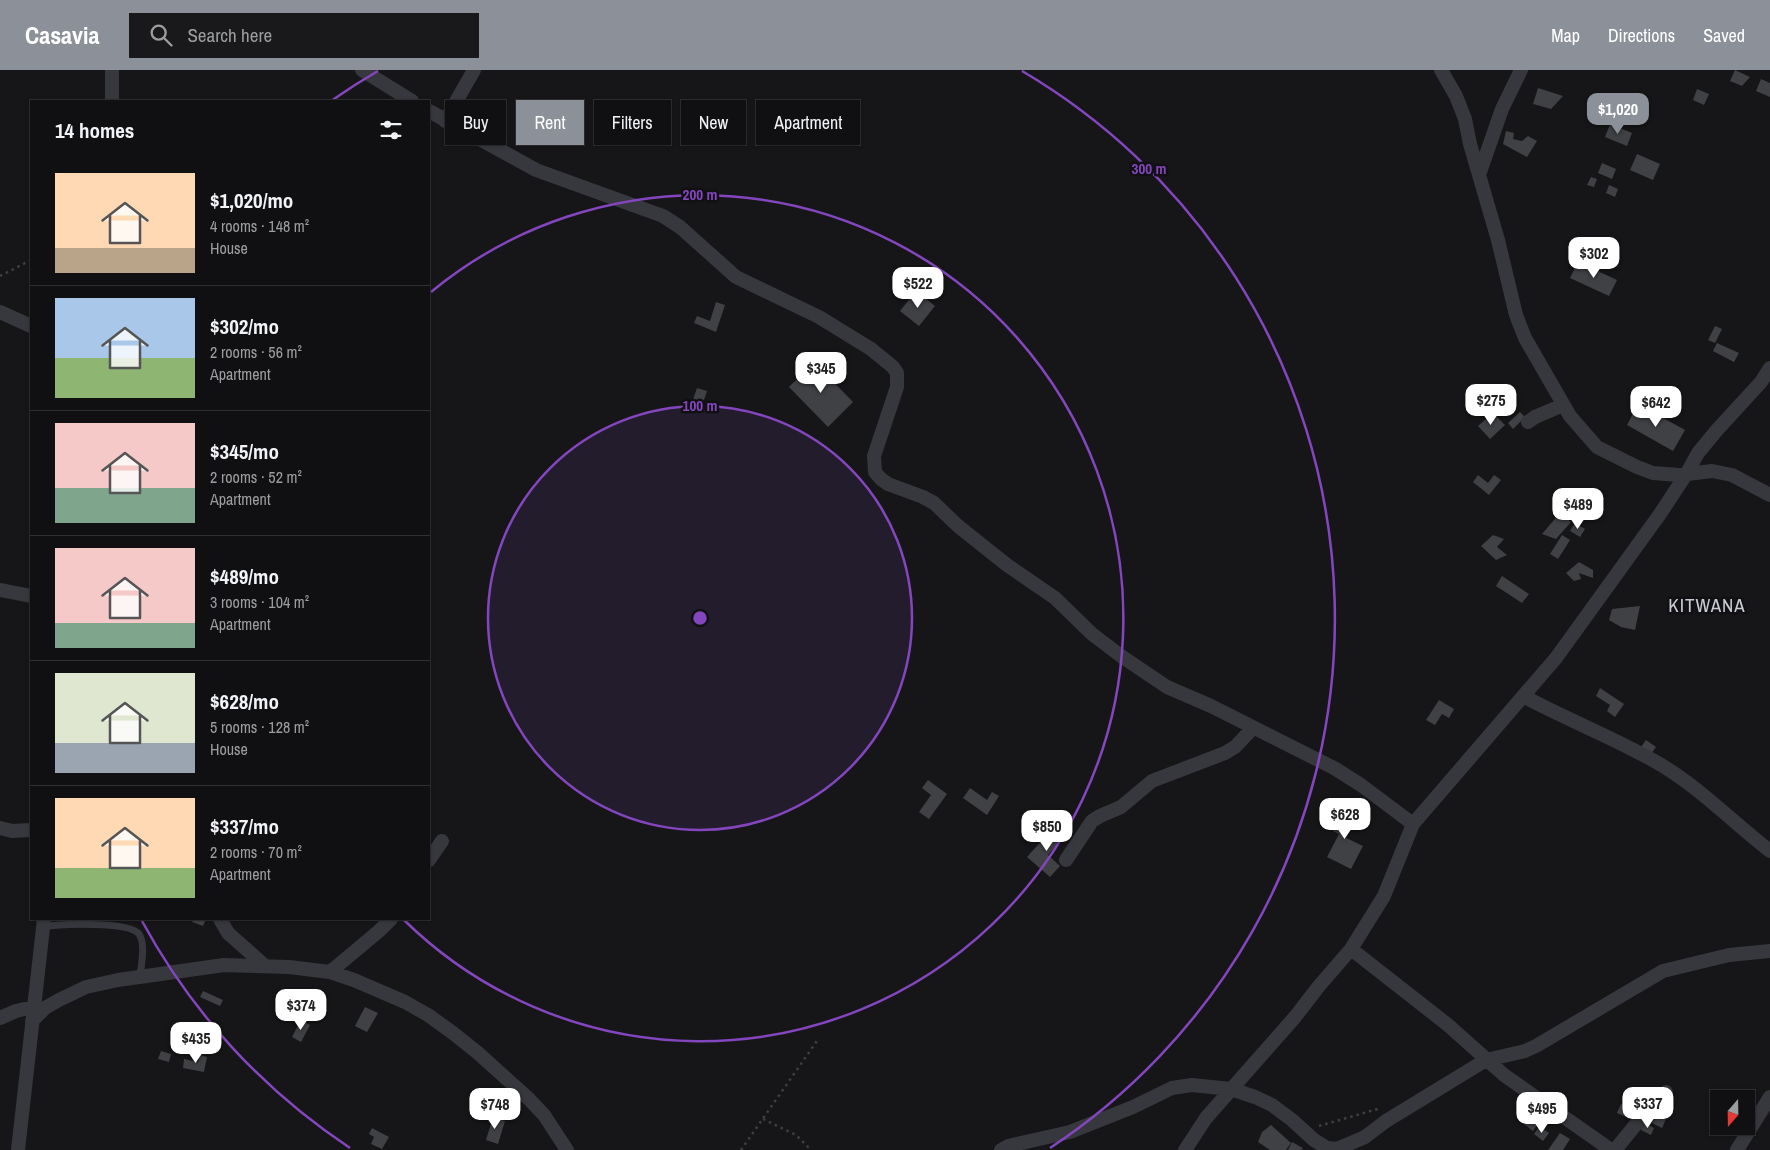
<!DOCTYPE html>
<meta charset="utf-8">
<style>
:root{--surface:#101012;--page:#19191b;--text:#f1f3f6;--muted:#9c9d9f;--line:#303032;--accent:#8c9099}
body{margin:0;font-family:"Archivo Narrow",sans-serif;background:var(--page);color:var(--text);height:100vh;display:flex;flex-direction:column;font-size:19px;white-space:nowrap}
*{box-sizing:border-box;margin:0}
p{font-size:16px;color:var(--muted)}
.icon{flex:none;width:28px;height:28px;fill:none;stroke:currentColor;stroke-width:2;stroke-linecap:round;stroke-linejoin:round}
.map{position:relative;flex:1;overflow:hidden}
.side{position:absolute;left:30px;top:30px;width:400px;height:820px;display:flex;flex-direction:column;background:var(--surface);border-radius:0px;box-shadow:0 1px 4px #0004,0 0 0 1px var(--line)}
.side>*{flex:none}
.hud{position:absolute;left:445px;top:30px;width:475px;height:45px;display:flex;gap:10px}
.needle{width:32px;rotate:200deg}
.buttons{position:absolute;left:1710px;top:1020px;display:grid;gap:10px}
.buttons a{display:grid;place-items:center;width:45px;height:45px;border-radius:0px;background:var(--surface);box-shadow:0 1px 4px #0004,0 0 0 1px var(--line);font-size:25px}
.price{position:absolute;translate:-50% -42px;padding:0 11px;border-radius:10px;background:#fff;color:#222;font-size:16px;line-height:32px;filter:drop-shadow(0 1px 2px #0008)}
.price::after{content:'';position:absolute;left:50%;top:30px;width:15px;height:11px;margin-left:-8px;background:inherit;clip-path:polygon(0 0,100% 0,50% 100%)}
.price.selected{background:var(--accent);color:#fff}
ul{padding:0;list-style:none}
li{display:flex;align-items:center;gap:15px;height:125px;padding:0 25px}
li+li{border-top:1px solid var(--line)}
li span{display:grid;place-items:center;flex:none;width:140px;height:100px;border-radius:0px;color:#555}
li>.icon{margin-inline-start:auto}
span .icon{width:60px;height:60px;fill:#fffc;stroke-width:1}
li b{font-size:21px}
h2{display:flex;justify-content:space-between;align-items:center;height:60px;padding:0 25px;font-size:21px}
.chip{padding:0 18px;border-radius:0px;background:var(--surface);box-shadow:0 1px 4px #0004,0 0 0 1px var(--line);font-size:18px;line-height:45px}
.chip.selected{background:var(--accent);color:#fff}
header{display:flex;align-items:center;gap:30px;box-sizing:border-box;height:70px;padding:0 25px;background:var(--accent);color:#fff}
header strong{font-size:24px}
nav{display:flex;gap:28px;margin-inline-start:auto;font-size:18px}
.search{width:350px;height:45px;background:var(--page);display:flex;align-items:center;gap:12px;box-sizing:border-box;padding:0 18px;border-radius:0px;color:var(--muted);font-size:19px}
.map>svg:first-child{display:block}
</style>
<header>
<strong>Casavia</strong>
<div class="search"><svg class="icon" aria-label="search" viewBox="0 0 24 24"><circle cx="10" cy="10" r="6"/><path d="M15 15l6 6"/></svg>Search here</div>
<nav><a>Map</a><a>Directions</a><a>Saved</a></nav>
</header>
<div class="map">
<svg width="1770" height="1080" viewBox="0 0 1770 1080">
<rect width="100%" height="100%" fill="#161618"/>
<!-- building -->
<path fill="#404145" d="M 1735,0 L 1750,7 L 1742,16 L 1730,11 Z
M 1761,9 L 1770,13 L 1770,27 L 1756,21 Z
M 1538,18 L 1563,26 L 1551,39 L 1533,34 Z
M 1697,19 L 1709,24 L 1704,35 L 1693,30 Z
M 1610,54 L 1632,63 L 1627,76 L 1605,67 Z
M 1506,61 L 1514,63 L 1513,69 L 1522,71 L 1528,66 L 1537,71 L 1527,87 L 1503,74 Z
M 1637,84 L 1660,94 L 1653,110 L 1630,100 Z
M 1602,93 L 1616,99 L 1612,109 L 1598,103 Z
M 1591,107 L 1597,109 L 1594,117 L 1587,115 Z
M 1609,115 L 1618,119 L 1615,127 L 1606,123 Z
M 1578,192 L 1617,210 L 1609,226 L 1570,208 Z
M 916,221 L 935,236 L 919,256 L 900,241 Z
M 716,232 L 725,235 L 716,262 L 694,253 L 697,246 L 710,251 Z
M 1715,256 L 1722,259 L 1715,273 L 1708,270 Z
M 1717,273 L 1739,283 L 1734,292 L 1713,281 Z
M 814,292 L 853,332 L 828,357 L 789,317 Z
M 697,318 L 707,321 L 701,339 L 691,335 Z
M 1499,323 L 1511,331 L 1501,344 L 1490,335 Z
M 1638,334 L 1685,360 L 1673,381 L 1627,355 Z
M 1520,342 L 1525,347 L 1513,359 L 1508,353 Z
M 1493,343 L 1505,355 L 1490,369 L 1478,356 Z
M 1478,405 L 1488,413 L 1494,405 L 1501,410 L 1489,425 L 1473,412 Z
M 1560,443 L 1571,452 L 1556,469 L 1542,464 Z
M 1575,453 L 1585,459 L 1580,467 L 1570,461 Z
M 1493,465 L 1504,469 L 1497,477 L 1507,485 L 1496,490 L 1481,476 Z
M 1562,465 L 1570,470 L 1558,489 L 1550,484 Z
M 1579,492 L 1593,500 L 1593,508 L 1579,503 L 1581,509 L 1574,511 L 1566,503 Z
M 1502,506 L 1529,524 L 1522,533 L 1496,516 Z
M 1640,536 L 1635,560 L 1621,557 L 1609,550 L 1612,539 Z
M 1600,618 L 1624,634 L 1615,647 L 1607,641 L 1610,635 L 1596,626 Z
M 1439,630 L 1454,639 L 1449,648 L 1442,644 L 1435,655 L 1426,650 Z
M 1646,670 L 1656,677 L 1651,684 L 1641,677 Z
M 928,710 L 947,724 L 929,749 L 919,742 L 931,725 L 922,718 Z
M 970,718 L 987,730 L 992,722 L 999,726 L 987,745 L 963,728 Z
M 1347,734 L 1359,741 L 1344,767 L 1363,776 L 1351,799 L 1327,787 L 1339,764 L 1333,761 Z
M 1055,756 L 1065,765 L 1048,785 L 1060,796 L 1050,807 L 1027,787 Z
M 194,849 L 206,849 L 203,856 L 192,852 Z
M 203,921 L 223,930 L 220,936 L 200,927 Z
M 365,937 L 378,943 L 367,962 L 355,956 Z
M 301,950 L 310,955 L 301,972 L 292,967 Z
M 210,957 L 220,957 L 219,965 L 210,965 Z
M 161,981 L 171,984 L 169,992 L 158,989 Z
M 200,985 L 207,987 L 204,1002 L 183,998 L 184,989 L 198,992 Z
M 1621,1034 L 1632,1039 L 1628,1048 L 1617,1043 Z
M 1530,1045 L 1539,1052 L 1533,1061 L 1524,1054 Z
M 1657,1045 L 1666,1049 L 1662,1058 L 1652,1053 Z
M 493,1047 L 505,1051 L 498,1074 L 486,1070 Z
M 1645,1053 L 1654,1058 L 1651,1065 L 1641,1060 Z
M 1271,1055 L 1291,1073 L 1286,1080 L 1270,1080 L 1258,1072 L 1262,1062 Z
M 1540,1056 L 1549,1063 L 1543,1071 L 1534,1064 Z
M 372,1058 L 389,1067 L 382,1079 L 371,1074 L 374,1067 L 369,1064 Z
M 1560,1063 L 1570,1069 L 1563,1080 L 1548,1080 Z
M 1292,1072 L 1303,1078 L 1301,1080 L 1288,1080 Z"/>
<g fill="none" stroke-linecap="round" stroke-linejoin="round">
<!-- path -->
<path stroke="#3d3f44" stroke-width="2.5" stroke-dasharray="2.5 4" stroke-linecap="butt" d="M 0,206 L 31,190
M 763,1049 L 796,1065 L 811,1080
M 1319,1056 L 1381,1038
M 741,1080 L 819,968"/>
<!-- lane -->
<path stroke="#37383d" stroke-width="7" d="M 43,857 C 59,854 129,851 139,864 C 146,874 141,895 140,907"/>
<!-- street -->
<path stroke="#37383d" stroke-width="14" d="M 112,0 L 112,31
M 362,0 L 412,31
M 1441,0 L 1456,26 L 1465,49 L 1470,74 L 1498,170 L 1516,245 L 1525,268 L 1570,346 L 1597,377 L 1637,397 L 1653,403 L 1679,405 L 1712,401 L 1732,405 L 1770,425
M 429,41 L 536,100 L 663,146 L 680,157 L 736,207 L 819,247 L 871,279 L 893,297 L 897,303 L 897,317 L 874,386 L 875,402 L 881,409 L 888,414 L 923,427 L 934,433 L 958,456 L 1007,495 L 1055,528 L 1092,564 L 1121,586 L 1167,617 L 1211,636 L 1334,698 L 1361,715 L 1413,754
M 445,51 L 474,0
M 1479,105 L 1502,39 L 1521,0
M 0,242 L 31,256
M 1528,352 L 1535,347 L 1563,335
M 1,520 L 31,526
M 1523,626 C 1569,651 1618,669 1663,696 C 1702,720 1734,753 1770,781
M 0,758 L 12,761 L 31,760
M 429,790 L 442,771
M 1066,790 L 1092,751 L 1100,746 L 1121,737 L 1152,711 L 1225,683 L 1235,677 L 1253,658
M 220,849 L 228,863 L 265,896
M 1351,879 L 1448,955 L 1504,1005 L 1611,1080
M 330,902 L 379,861 L 391,849
M 0,948 L 16,941 L 33,937
M 32,951 L 45,938 L 59,930 L 86,917 L 118,910 L 224,895 L 289,897 L 330,902 L 354,910 L 405,932 L 428,945 L 453,963 L 478,983 L 529,1029 L 544,1045 L 567,1080
M 18,1080 L 44,849
M 1001,1080 L 1008,1076 L 1070,1062 L 1133,1037 L 1172,1018 L 1192,1015 L 1231,1019 L 1255,1027 L 1272,1035 L 1292,1050 L 1314,1070 L 1327,1078 L 1337,1079 L 1365,1067 L 1386,1051 L 1486,990 L 1525,981 L 1536,976 L 1663,901 L 1729,885 L 1770,881
M 1185,1080 L 1206,1048 L 1295,947 L 1319,916 L 1351,879 L 1384,826 L 1413,754 L 1556,588 L 1660,444 L 1687,403 L 1698,383 L 1717,360 L 1761,312 L 1770,298
M 1615,1080 L 1646,1042 L 1666,1022
M 1737,1080 L 1770,1027"/>
</g>
<!-- distance rings -->
<circle cx="700" cy="548" r="212" fill="#8446be" fill-opacity=".12"/>
<g fill="none" stroke="#8446be" stroke-width="2.5">
<circle cx="700" cy="548" r="212"/>
<path d="M431 222A423 423 0 1 1 404 850"/>
<path d="M350 1078A635 635 0 0 1 142 851M331 31A635 635 0 0 1 378 1M1022 1A635 635 0 0 1 1050 1078"/>
</g>
<g text-anchor="middle" stroke-width="5" stroke-linejoin="round" paint-order="stroke">
<!-- quarter labels -->
<g font-size="19" letter-spacing="1" fill="#c9ccd4" stroke="#111113">
<text x="1707" y="542">KITWANA</text>
</g>
</g>
<circle cx="700" cy="548" r="8" fill="#8446be" stroke="#111113" stroke-width="2.5"/>
<g font-size="15" text-anchor="middle" font-weight="bold" fill="#8446be" stroke="#111113" stroke-width="5" stroke-linejoin="round" paint-order="stroke">
<text x="1149" y="104">300 m</text>
<text x="700" y="130">200 m</text>
<text x="700" y="341">100 m</text>
</g>
</svg>
<div class="buttons">
<a><svg class="needle" viewBox="-14 -14 28 28"><path d="M0-13l5 13h-10z" fill="#e53935"/><path d="M0 13l5-13h-10z" fill="#9c9d9f"/></svg></a>
</div>
<b class="price selected" style="left:1618px;top:65px">$1,020</b>
<b class="price" style="left:1594px;top:209px">$302</b>
<b class="price" style="left:918px;top:239px">$522</b>
<b class="price" style="left:821px;top:324px">$345</b>
<b class="price" style="left:1491px;top:356px">$275</b>
<b class="price" style="left:1656px;top:358px">$642</b>
<b class="price" style="left:1578px;top:460px">$489</b>
<b class="price" style="left:1345px;top:770px">$628</b>
<b class="price" style="left:1047px;top:782px">$850</b>
<b class="price" style="left:301px;top:961px">$374</b>
<b class="price" style="left:196px;top:994px">$435</b>
<b class="price" style="left:1648px;top:1059px">$337</b>
<b class="price" style="left:495px;top:1060px">$748</b>
<b class="price" style="left:1542px;top:1064px">$495</b>
<div class="hud">
<a class="chip">Buy</a>
<a class="chip selected">Rent</a>
<a class="chip">Filters</a>
<a class="chip">New</a>
<a class="chip">Apartment</a>
</div>
<section class="side">
<h2>14 homes<svg class="icon" aria-label="filters" viewBox="0 0 24 24"><path d="M4 7h16M4 17h16"/><circle cx="9" cy="7" r="2"/><circle cx="15" cy="17" r="2"/></svg></h2>
<ul>
<li><span style="background:linear-gradient(#ffd9b3 75%,#b9a48a 0)"><svg class="icon" aria-label="home" viewBox="0 0 24 24"><path d="M3 11l9-7 9 7M6 9v11h12V9"/></svg></span><div><b>$1,020/mo</b><p>4 rooms · 148 m²</p><p>House</p></div></li>
<li><span style="background:linear-gradient(#a9c7e8 60%,#8fb573 0)"><svg class="icon" aria-label="home" viewBox="0 0 24 24"><path d="M3 11l9-7 9 7M6 9v11h12V9"/></svg></span><div><b>$302/mo</b><p>2 rooms · 56 m²</p><p>Apartment</p></div></li>
<li><span style="background:linear-gradient(#f6c9c9 65%,#7fa58c 0)"><svg class="icon" aria-label="home" viewBox="0 0 24 24"><path d="M3 11l9-7 9 7M6 9v11h12V9"/></svg></span><div><b>$345/mo</b><p>2 rooms · 52 m²</p><p>Apartment</p></div></li>
<li><span style="background:linear-gradient(#f6c9c9 75%,#7fa58c 0)"><svg class="icon" aria-label="home" viewBox="0 0 24 24"><path d="M3 11l9-7 9 7M6 9v11h12V9"/></svg></span><div><b>$489/mo</b><p>3 rooms · 104 m²</p><p>Apartment</p></div></li>
<li><span style="background:linear-gradient(#dfe7d0 70%,#9aa5b1 0)"><svg class="icon" aria-label="home" viewBox="0 0 24 24"><path d="M3 11l9-7 9 7M6 9v11h12V9"/></svg></span><div><b>$628/mo</b><p>5 rooms · 128 m²</p><p>House</p></div></li>
<li><span style="background:linear-gradient(#ffd9b3 70%,#8fb573 0)"><svg class="icon" aria-label="home" viewBox="0 0 24 24"><path d="M3 11l9-7 9 7M6 9v11h12V9"/></svg></span><div><b>$337/mo</b><p>2 rooms · 70 m²</p><p>Apartment</p></div></li>
</ul>
</section>
</div>
